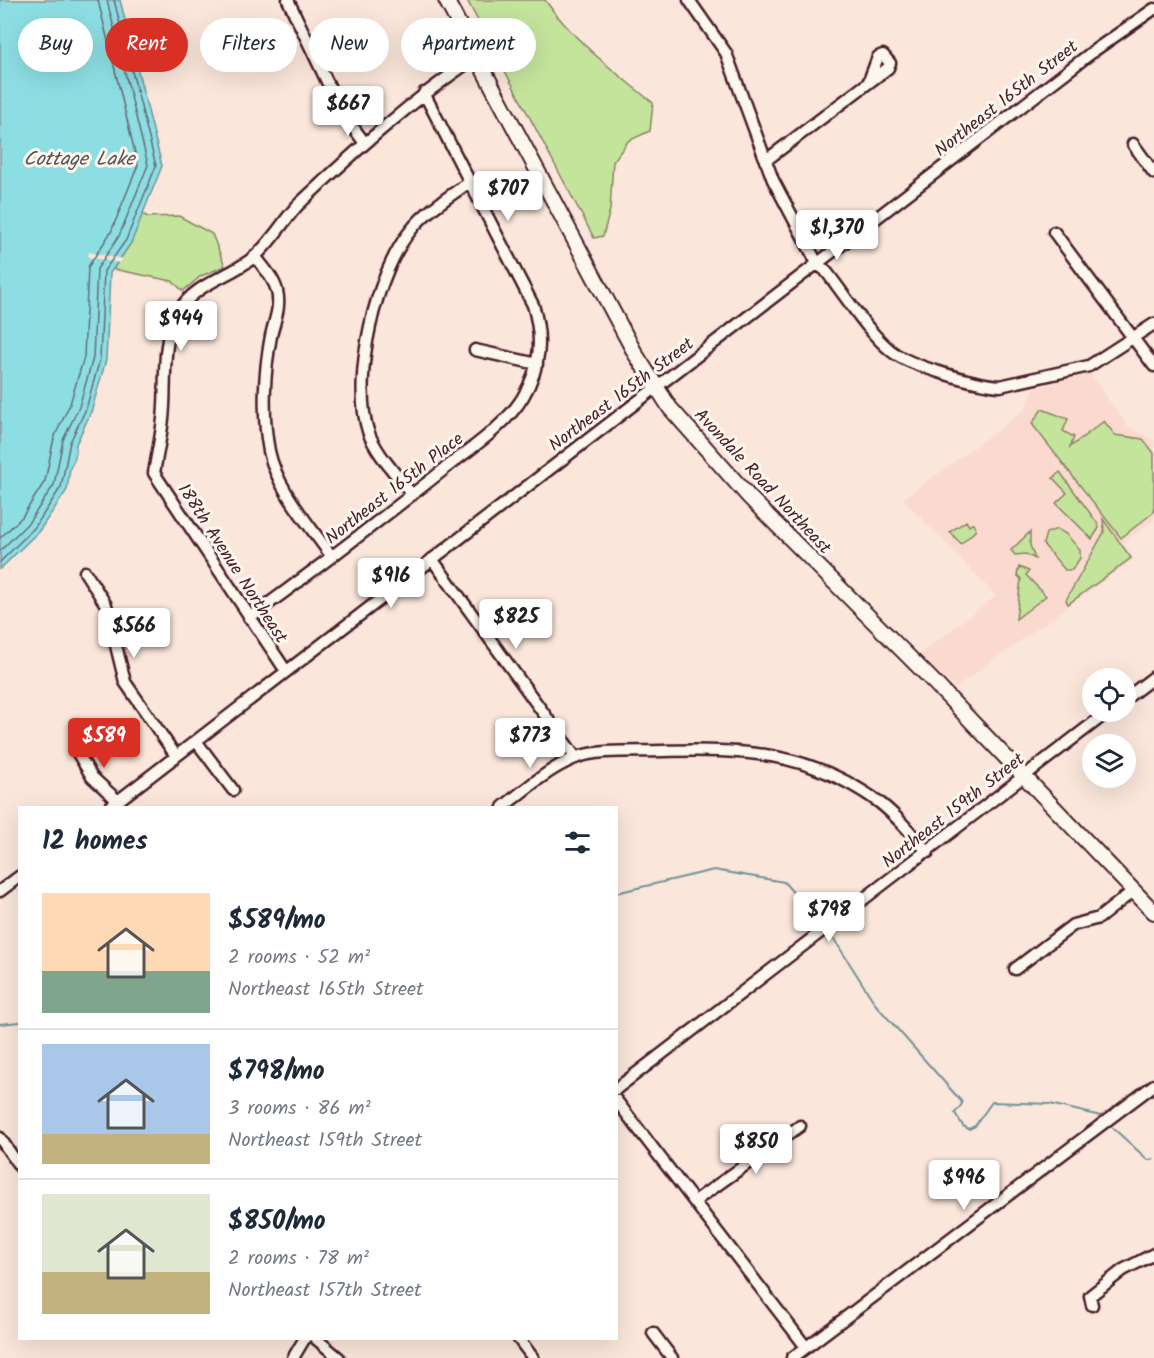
<!DOCTYPE html>
<meta charset="utf-8">
<style>
:root{--surface:#fff;--page:#f6f6f7;--text:#1f2937;--muted:#747a83;--line:#e0e1e3;--accent:#d93025}
body{margin:0;font-family:Kalam,sans-serif;background:var(--page);color:var(--text);height:100vh;display:flex;flex-direction:column;font-size:22px;white-space:nowrap}
*{box-sizing:border-box;margin:0}
p{font-size:20px;color:var(--muted)}
.icon{flex:none;width:33px;height:33px;fill:none;stroke:currentColor;stroke-width:2;stroke-linecap:round;stroke-linejoin:round}
.map{position:relative;flex:1;overflow:hidden}
.details{position:absolute;left:18px;top:806px;width:600px;height:534px;display:flex;flex-direction:column;background:var(--surface);border-radius:0px;box-shadow:0 6px 24px #0002}
.details>*{flex:none}
.banner{position:absolute;left:18px;top:18px;width:600px;height:54px;display:flex;gap:12px}
.controls{position:absolute;left:1082px;top:668px;display:grid;gap:12px}
.controls a{display:grid;place-items:center;width:54px;height:54px;border-radius:50%;background:var(--surface);box-shadow:0 6px 24px #0002;font-size:30px}
.price{position:absolute;translate:-50% -51px;padding:0 14px;border-radius:6px;background:#fff;color:#222;font-size:20px;line-height:39px;filter:drop-shadow(0 2px 3px #0008)}
.price::after{content:'';position:absolute;left:50%;top:36px;width:18px;height:14px;margin-left:-9px;background:inherit;clip-path:polygon(0 0,100% 0,50% 100%)}
.price.on{background:var(--accent);color:#fff}
ul{padding:0;list-style:none}
li{display:flex;align-items:center;gap:18px;height:150px;padding:0 24px}
li+li{border-top:2px solid var(--line)}
li span{display:grid;place-items:center;flex:none;width:168px;height:120px;border-radius:0px;color:#555}
li>.icon{margin-inline-start:auto}
span .icon{width:72px;height:72px;fill:#fffc;stroke-width:1}
li b{font-size:26px}
h2{display:flex;justify-content:space-between;align-items:center;height:72px;padding:0 24px;font-size:26px}
.chip{padding:0 21px;border-radius:27px;background:var(--surface);box-shadow:0 6px 24px #0002;font-size:21px;line-height:54px}
.chip.on{background:var(--accent);color:#fff}
.map>svg:first-child{display:block}
</style>
<div class="map">
<svg width="1154" height="1358" viewBox="0 0 1154 1358">
<rect width="100%" height="100%" fill="#fae6da"/>
<filter id="ink" filterUnits="userSpaceOnUse"><feTurbulence type="fractalNoise" baseFrequency=".0167" numOctaves="2"/><feDisplacementMap in="SourceGraphic" scale="12" xChannelSelector="R" yChannelSelector="G"/><feConvolveMatrix kernelMatrix="1 2 1 2 8 2 1 2 1" color-interpolation-filters="sRGB"/></filter>
<g filter="url(#ink)">
<!-- built -->
<path fill="#fadace" d="M 1089,372 L 1127,426 L 1154,440 L 1154,520 L 1123,543 L 1134,559 L 955,688 L 919,655 L 996,596 L 903,499 L 1025,410 L 1035,388 Z"/>
<!-- green -->
<path fill="#c4e49c" stroke="#878264" stroke-width="1.5" d="M 467,0 L 545,0 C 574,41 615,72 653,103 L 650,131 L 628,141 L 613,162 L 610,210 L 603,236 L 594,238 Z
M 142,214 L 148,217 L 179,216 L 212,234 L 225,266 L 201,276 L 183,291 L 172,281 L 113,269 L 131,243 Z
M 1042,409 L 1068,419 L 1063,431 L 1074,437 L 1070,447 L 1104,421 L 1115,435 L 1143,439 L 1154,453 L 1154,512 L 1121,538 L 1032,424 Z
M 1060,472 L 1098,524 L 1099,528 L 1092,539 L 1056,503 L 1067,493 L 1053,478 Z
M 1103,519 L 1131,558 L 1068,604 L 1066,600 L 1104,532 Z
M 966,521 L 969,526 L 973,523 L 976,530 L 961,544 L 950,532 Z
M 1057,529 L 1066,534 L 1080,550 L 1080,558 L 1072,570 L 1065,570 L 1043,544 L 1046,533 Z
M 1030,532 L 1030,545 L 1035,559 L 1026,554 L 1015,555 L 1011,550 Z
M 1019,567 L 1029,571 L 1026,575 L 1046,596 L 1016,619 L 1021,579 L 1017,575 Z"/>
<!-- water -->
<path fill="#8ddee3" stroke="#729299" stroke-width="1.5" d="M 0,0 L 120,0 L 162,166 L 131,243 L 110,273 L 106,360 L 91,412 L 76,444 L 75,458 L 70,468 L 67,490 L 39,531 L 0,569 Z"/>
<!-- pier -->
<path fill="#fae6da" d="M 89,252 L 123,259 L 120,263 L 88,257 Z"/>
<g fill="none" stroke-linecap="round" stroke-linejoin="round">
<!-- shore -->
<path stroke="#656b75" stroke-width="1.5" d="M 0,538 L 22,517 L 45,481 L 54,438 L 70,404 L 84,357 L 88,267 L 111,232 L 138,165 L 98,0
M 0,551 L 29,522 L 54,485 L 63,440 L 79,407 L 93,358 L 97,269 L 119,236 L 148,165 L 107,0
M 0,562 L 35,527 L 61,487 L 70,442 L 86,409 L 100,359 L 104,271 L 126,240 L 156,166 L 114,0"/>
<!-- stream -->
<path stroke="#729299" stroke-width="2" d="M 616,893 L 714,870 L 784,882 L 814,917
M 834,939 L 876,1005 L 961,1101 L 962,1104 L 955,1113 L 963,1126 L 969,1129 L 975,1126 L 992,1102 L 1050,1104 L 1101,1116
M 0,1024 L 20,1022
M 1113,1128 L 1148,1160 L 1154,1159"/>
<!-- minor casing -->
<g stroke="#4a1f2b" stroke-width="15">
<path id="minor" d="M 288,0 L 341,111 L 364,142
M 689,0 L 726,53 L 773,180 L 818,265 L 825,270 C 846,296 865,329 890,350 C 908,366 976,384 1000,386 L 1089,366 L 1154,324
M 1133,144 L 1154,173
M 765,161 L 888,68 L 890,63 L 883,55 L 878,57 L 869,81
M 1054,232 L 1154,366
M 255,256 C 263,267 274,278 277,291 C 281,308 274,321 271,336 C 264,372 262,415 269,451 C 277,490 310,525 332,557
M 475,350 L 537,364
M 412,495 C 398,476 376,454 368,431 C 351,378 376,272 411,230 C 427,210 450,196 471,181
M 432,559 L 576,758
M 85,572 L 106,605 L 125,682 L 176,756
M 249,618 C 315,570 379,521 442,471 C 469,449 505,427 523,397 C 541,366 543,338 533,305 L 424,93
M 286,671 L 154,473 C 157,455 161,437 163,419 C 167,385 160,342 178,312 C 196,282 229,278 254,257 C 271,243 283,221 298,205 C 355,151 411,101 476,57
M 1125,699 L 1154,677
M 196,741 L 233,790
M 76,750 L 92,777 L 118,801
M 110,807 L 1095,50 L 1154,9
M 503,807 C 524,790 550,768 575,758 C 598,749 637,752 662,751 C 743,749 806,751 876,800 C 896,814 911,834 928,852
M 0,891 L 20,876
M 1015,969 L 1073,925 L 1099,918 L 1133,891
M 616,1089 L 1109,711
M 616,1100 L 806,1347
M 0,1138 L 20,1167
M 695,1201 L 800,1126
M 1092,1305 L 1090,1296 L 1123,1270 L 1154,1254
M 653,1333 L 672,1358
M 315,1338 L 339,1358
M 518,1338 L 533,1358
M 293,1358 L 305,1338
M 792,1358 L 1154,1085"/>
</g>
<!-- major casing -->
<g stroke="#4a1f2b" stroke-width="18">
<path id="major" d="M 446,0 L 636,355 L 670,408 L 750,498 L 928,676 L 1154,912"/>
</g>
<!-- minor -->
<use href="#minor" stroke="#fbf7ec" stroke-width="10"/>
<!-- major -->
<use href="#major" stroke="#fbf7ec" stroke-width="14"/>
</g>
</g>
<g text-anchor="middle" stroke-width="6" stroke-linejoin="round" paint-order="stroke">
<!-- street labels -->
<g font-size="18" fill="#4a1f2b" stroke="#fbf7ec">
<text transform="translate(1006 98) rotate(-38)" y="6">Northeast 165th Street</text>
<text transform="translate(621 394) rotate(-37)" y="6">Northeast 165th Street</text>
<text transform="translate(763 481) rotate(47)" y="6">Avondale Road Northeast</text>
<text transform="translate(394 488) rotate(-38)" y="6">Northeast 165th Place</text>
<text transform="translate(233 563) rotate(57)" y="6">188th Avenue Northeast</text>
<text transform="translate(953 810) rotate(-38)" y="6">Northeast 159th Street</text>
</g>
<!-- water labels -->
<g font-size="20" font-style="italic" fill="#5b4f59" stroke="#fbf7ec">
<text x="79" y="165">Cottage Lake</text>
</g>
</g>
</svg>
<div class="controls">
<a><svg class="icon" aria-label="locate" viewBox="0 0 24 24"><circle cx="12" cy="12" r="6"/><path d="M12 2v4M12 18v4M2 12h4M18 12h4"/></svg></a>
<a><svg class="icon" aria-label="layers" viewBox="0 0 24 24"><path d="M12 4l9 5-9 5-9-5zM3 14l9 5 9-5"/></svg></a>
</div>
<b class="price" style="left:348px;top:137px">$667</b>
<b class="price" style="left:508px;top:222px">$707</b>
<b class="price" style="left:837px;top:261px">$1,370</b>
<b class="price" style="left:181px;top:352px">$944</b>
<b class="price" style="left:391px;top:609px">$916</b>
<b class="price" style="left:516px;top:650px">$825</b>
<b class="price" style="left:134px;top:659px">$566</b>
<b class="price on" style="left:104px;top:769px">$589</b>
<b class="price" style="left:530px;top:769px">$773</b>
<b class="price" style="left:829px;top:943px">$798</b>
<b class="price" style="left:756px;top:1175px">$850</b>
<b class="price" style="left:964px;top:1211px">$996</b>
<div class="banner">
<a class="chip">Buy</a>
<a class="chip on">Rent</a>
<a class="chip">Filters</a>
<a class="chip">New</a>
<a class="chip">Apartment</a>
</div>
<section class="details">
<h2>12 homes<svg class="icon" aria-label="filters" viewBox="0 0 24 24"><path d="M4 7h16M4 17h16"/><circle cx="9" cy="7" r="2"/><circle cx="15" cy="17" r="2"/></svg></h2>
<ul>
<li><span style="background:linear-gradient(#ffd9b3 65%,#7fa58c 0)"><svg class="icon" aria-label="home" viewBox="0 0 24 24"><path d="M3 11l9-7 9 7M6 9v11h12V9"/></svg></span><div><b>$589/mo</b><p>2 rooms · 52 m²</p><p>Northeast 165th Street</p></div></li>
<li><span style="background:linear-gradient(#a9c7e8 75%,#c2b280 0)"><svg class="icon" aria-label="home" viewBox="0 0 24 24"><path d="M3 11l9-7 9 7M6 9v11h12V9"/></svg></span><div><b>$798/mo</b><p>3 rooms · 86 m²</p><p>Northeast 159th Street</p></div></li>
<li><span style="background:linear-gradient(#dfe7d0 65%,#c2b280 0)"><svg class="icon" aria-label="home" viewBox="0 0 24 24"><path d="M3 11l9-7 9 7M6 9v11h12V9"/></svg></span><div><b>$850/mo</b><p>2 rooms · 78 m²</p><p>Northeast 157th Street</p></div></li>
</ul>
</section>
</div>
